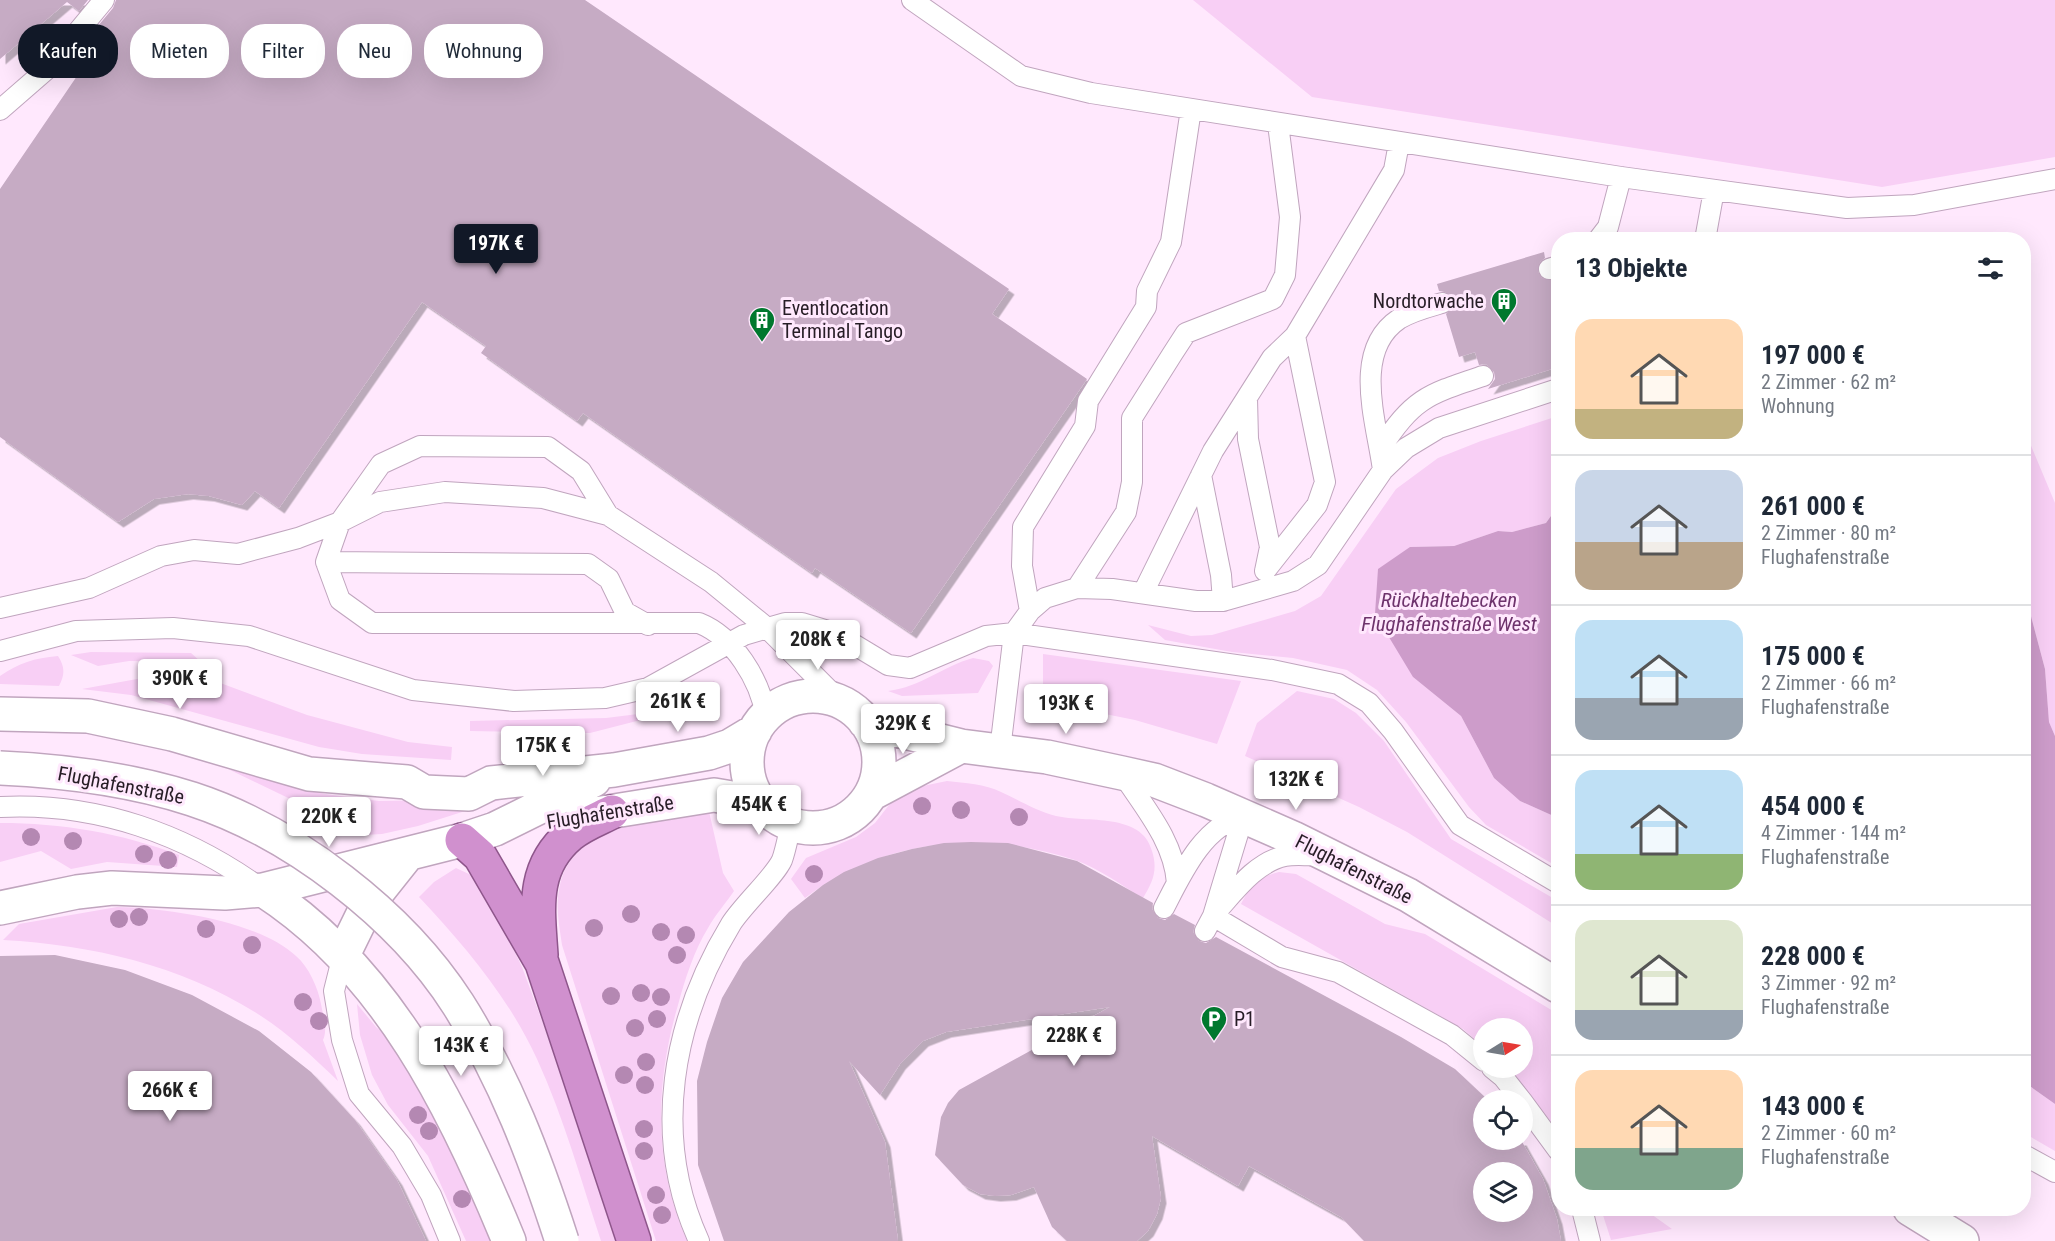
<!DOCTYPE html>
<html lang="de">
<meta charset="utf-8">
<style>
:root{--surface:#fff;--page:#f2f2f3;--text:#1f2937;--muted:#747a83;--line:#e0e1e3;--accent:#111827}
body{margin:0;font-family:"Roboto Condensed",sans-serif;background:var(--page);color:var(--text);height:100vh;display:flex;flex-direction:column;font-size:22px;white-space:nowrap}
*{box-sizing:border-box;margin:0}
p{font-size:20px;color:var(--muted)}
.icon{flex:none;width:33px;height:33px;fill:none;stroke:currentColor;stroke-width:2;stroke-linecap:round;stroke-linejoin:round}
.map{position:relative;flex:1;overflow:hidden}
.drawer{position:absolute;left:1551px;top:232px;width:480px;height:984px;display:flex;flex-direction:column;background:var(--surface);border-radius:24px;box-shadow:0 6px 24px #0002}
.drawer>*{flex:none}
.hud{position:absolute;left:18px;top:24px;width:570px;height:54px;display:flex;gap:12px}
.needle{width:39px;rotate:79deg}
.buttons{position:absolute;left:1473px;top:1018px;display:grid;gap:12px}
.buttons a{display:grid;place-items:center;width:60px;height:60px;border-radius:50%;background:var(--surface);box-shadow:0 6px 24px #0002;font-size:30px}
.price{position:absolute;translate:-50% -51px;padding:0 14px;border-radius:6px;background:#fff;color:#222;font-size:20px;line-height:39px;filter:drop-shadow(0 2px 3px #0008)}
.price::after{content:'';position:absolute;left:50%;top:36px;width:18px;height:14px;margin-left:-9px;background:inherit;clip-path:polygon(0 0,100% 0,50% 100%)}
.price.current{background:var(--accent);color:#fff}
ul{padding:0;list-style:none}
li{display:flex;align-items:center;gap:18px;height:150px;padding:0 24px}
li+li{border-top:2px solid var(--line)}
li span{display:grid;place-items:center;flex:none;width:168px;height:120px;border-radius:18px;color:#555}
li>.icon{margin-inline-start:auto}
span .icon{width:72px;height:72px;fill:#fffc;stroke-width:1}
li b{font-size:26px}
h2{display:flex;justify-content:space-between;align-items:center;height:72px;padding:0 24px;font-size:26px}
.chip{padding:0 21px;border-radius:24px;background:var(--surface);box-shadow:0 6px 24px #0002;font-size:21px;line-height:54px}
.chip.current{background:var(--accent);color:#fff}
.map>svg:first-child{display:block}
</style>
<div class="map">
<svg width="2055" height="1241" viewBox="0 0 2055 1241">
<defs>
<filter id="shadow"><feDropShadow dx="5.5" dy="5.5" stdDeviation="0" flood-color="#0004"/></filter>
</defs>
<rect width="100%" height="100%" fill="#ffe8fd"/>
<!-- green -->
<path fill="#f8cff5" d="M 1193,0 L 2055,0 L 2055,157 L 1882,187 L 1312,97 Z
M 1558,416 L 1558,506 L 1546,523 L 1512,532 L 1498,531 L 1454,546 L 1410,547 L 1413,677 L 1461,716 L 1494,778 L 1520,801 L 1558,818 L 1558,867 L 1486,825 L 1469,807 L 1406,722 L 1377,690 L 1347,670 L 1293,658 L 1232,652 L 1165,640 L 1148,625 L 1191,636 L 1212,635 L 1295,611 L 1321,596 L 1396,489 L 1438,458 L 1481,441 Z
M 2024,429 L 2055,503 L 2055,736 L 2049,722 L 2045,669 L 2024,590 Z
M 91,652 L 191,653 L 201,662 L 129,661 L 98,666 L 71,655 Z
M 1043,654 L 1241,681 L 1217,744 L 1135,720 L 1050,703 L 1043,688 Z
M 58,656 C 65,667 65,674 59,686 L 0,684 L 0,676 C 19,663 34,658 58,656 Z
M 973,658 L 989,661 L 993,666 L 978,693 L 902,696 L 888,691 C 921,687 943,666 973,658 Z
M 137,679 L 215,681 L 307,715 L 408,742 L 452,747 L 451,760 L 362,754 L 319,747 L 131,695 L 82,689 Z
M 714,681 L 717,685 L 664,714 L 590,733 L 470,731 L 470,721 L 606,718 L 662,711 Z
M 1297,691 L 1334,699 L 1356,713 L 1384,741 L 1451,839 L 1558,901 L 1558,927 L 1407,832 L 1359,807 L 1245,756 L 1257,723 Z
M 228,769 L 325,794 L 379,801 L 503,799 L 418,826 L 382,834 L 347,836 L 307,807 Z
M 947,781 C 965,783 985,784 1001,792 C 1019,800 1036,811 1056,816 C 1086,823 1142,812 1152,851 C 1158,870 1153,882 1143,898 C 1122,886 1099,868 1075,860 C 983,829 884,839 805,898 L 791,879 L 806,858 L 856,837 L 875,823 L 896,796 L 918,787 Z
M 708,807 L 723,873 L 734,891 C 726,903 715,915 708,928 C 694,951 685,979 678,1005 C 655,1084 653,1164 687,1241 L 656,1241 L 562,945 C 559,924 555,905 560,885 C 573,824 659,819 708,807 Z
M 0,823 C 62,823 121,833 179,855 L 177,867 L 107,862 L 71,869 L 41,851 L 0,862 Z
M 456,868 L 471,875 L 487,893 L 522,967 L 581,1125 L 617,1241 L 601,1241 C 581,1180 564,1118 537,1059 C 509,998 465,946 419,897 L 434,882 Z
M 1279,872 L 1296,874 L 1385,924 L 1425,934 L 1558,1014 L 1558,1131 L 1509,1068 L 1522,1068 L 1522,1029 L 1484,1029 L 1483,1046 L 1463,1029 L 1241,904 C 1251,885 1258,877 1279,872 Z
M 117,907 C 167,908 259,921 296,956 C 309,967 318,988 321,1004 C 323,1016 328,1029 323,1040 L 338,1081 C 314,1058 289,1034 261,1016 C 184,966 93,945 3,940 L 19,924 Z
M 357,1004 L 376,1027 L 392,1041 L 423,1090 L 494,1241 L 466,1241 L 428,1156 L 388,1105 L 372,1075 L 360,1035 Z
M 2024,1082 L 2055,1104 L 2055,1151 L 2024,1133 Z
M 1601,1209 L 1644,1209 L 1672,1229 L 1611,1240 Z"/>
<!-- water -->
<path fill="#cd9cca" d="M 1558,506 L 1558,818 L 1520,801 L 1494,778 L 1461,716 L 1413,677 L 1375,614 L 1378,569 L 1410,547 L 1454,546 L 1498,531 L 1512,532 L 1546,523 Z
M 2024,590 L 2045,669 L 2049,722 L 2055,736 L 2055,1104 L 2024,1082 Z"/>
<!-- building -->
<path fill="#c6abc4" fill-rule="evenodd" filter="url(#shadow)" d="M 0,0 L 88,0 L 79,11 L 67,2 L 0,59 Z
M 116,0 L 585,0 L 1009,289 L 992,314 L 1087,379 L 911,633 L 815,568 L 812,573 L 583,413 L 577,421 L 481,353 L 486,346 L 422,302 L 279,508 L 255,491 L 242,505 L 209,496 L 188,494 L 154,499 L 118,522 L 0,437 L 0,189 L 107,32 L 98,26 L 113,8 Z
M 1544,252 L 1545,258 L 1540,262 L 1538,272 L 1542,278 L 1552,280 L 1558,300 L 1558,367 L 1488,389 L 1495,379 L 1494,372 L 1486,364 L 1479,365 L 1475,352 L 1459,357 L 1446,314 L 1453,306 L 1453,299 L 1445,292 L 1439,291 L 1437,284 Z
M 971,842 L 1008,843 L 1077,861 L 1153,903 L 1152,909 L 1158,918 L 1165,920 L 1174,914 L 1195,925 L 1193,932 L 1199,941 L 1206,943 L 1216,937 L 1401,1037 L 1455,1069 L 1489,1101 L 1484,1101 L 1484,1140 L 1521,1140 L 1543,1179 L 1557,1219 L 1561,1241 L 1364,1241 L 1341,1217 L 1249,1166 L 1238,1186 L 1152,1136 L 1161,1198 L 1157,1214 L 1148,1231 L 1137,1241 L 1067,1241 L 1052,1227 L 1034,1187 L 1011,1195 L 995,1196 L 980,1194 L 963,1185 L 935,1155 L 941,1117 L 948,1103 L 959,1090 L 1110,1007 L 946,1032 L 923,1041 L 900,1064 L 880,1095 L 849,1061 L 885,1142 L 898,1241 L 724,1241 L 698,1165 L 697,1081 L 707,1042 L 722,998 L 743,962 L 789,912 L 823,885 L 844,872 L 878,858 L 912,849 L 944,843 ZM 1484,1173 L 1522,1173 L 1522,1212 L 1484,1212 Z
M 55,955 L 125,970 L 192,995 L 259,1031 L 311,1072 L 355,1120 L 397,1180 L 426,1241 L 0,1241 L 0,956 Z"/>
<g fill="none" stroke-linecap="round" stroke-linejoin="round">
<!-- service casing -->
<g stroke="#c0a5be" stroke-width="22">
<path id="service" d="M 912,0 L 1021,76 L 1091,93 L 1621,177 L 1847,208 L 1914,205 L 2055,179
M 0,110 L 46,70 L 104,0
M 1598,240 L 1608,227 L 1621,177
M 1705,240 L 1714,190
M 1549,269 L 1558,266
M 1247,398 L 1248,439 L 1270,547 L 1265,571
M 1380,449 C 1414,398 1426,395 1483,376
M 1383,470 C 1377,423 1351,351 1399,319 C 1412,311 1428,307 1442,303
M 1201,475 L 1221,575 L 1223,601
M 326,562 L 588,564 L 609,579 L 625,612 L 648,625
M 1265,571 L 1317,505 L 1325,482 L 1295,336
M 1077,588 L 1126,512 L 1132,482 L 1132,418 L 1173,353 L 1186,333 L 1273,299 L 1285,275 L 1290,217 L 1278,124
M 1143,593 L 1213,451 L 1272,358 L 1295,336 L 1394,170 L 1399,143
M 0,608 L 89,588 L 161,556 L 194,550 L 238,554 L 298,538 L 340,522 L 381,464 L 420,446 L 548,447 L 581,471 L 608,515
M 1030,611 L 1022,566 L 1023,527 L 1085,426 L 1088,401 L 1146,307 L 1147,291 L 1171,242 L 1191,109
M 0,651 L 76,631 L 173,628 L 249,636 L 413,690 L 514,701 L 605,698 L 648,688 L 744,635 L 785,623 L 802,623 L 835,633 L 888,665 L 910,668 L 986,636 L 1014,633 L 1272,670 L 1338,684 L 1369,703 L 1393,731 L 1460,825 L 1558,883
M 766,716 C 760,680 734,637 699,623 L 372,623 L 340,600 L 326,562 L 340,522 L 380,502 L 445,492 L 543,498 L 608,515 L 711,582 L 766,627 L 842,703
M 1000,750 L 1014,633 L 1030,611 L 1045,598 L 1077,588 L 1112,589 L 1196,601 L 1223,601 L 1293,581 L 1318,565 L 1383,470 L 1406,448 L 1439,428 L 1558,389
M 1122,773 C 1144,807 1174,841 1177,883
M 0,807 C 96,802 186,834 263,890
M 1164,908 C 1181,875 1204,824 1243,817 L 1213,916 L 1205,931
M 1216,912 C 1235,891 1256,862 1285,856 C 1296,854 1308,856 1319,855
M 1213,916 L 1282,957 L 1338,972 L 1452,1035 L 1484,1061
M 343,955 L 334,991 L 342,1040 L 359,1094 L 402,1146 L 431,1195 L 450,1241
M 1492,1068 L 1503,1077 L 1522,1101
M 1522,1101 L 1558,1150
M 2024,1155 L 2055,1172
M 1582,1209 L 1590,1241
M 699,1241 C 651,1136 672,1021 731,924 C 743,905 775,876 782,860 C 786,849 788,836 791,825"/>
</g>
<!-- minor casing -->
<g stroke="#c0a5be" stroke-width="36">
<path id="minor" d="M747 762a66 66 0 1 1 132 0a66 66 0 1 1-132 0Z
M 0,714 L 88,716 L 172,734 L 309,774 L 407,782 L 424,792 L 469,794 L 491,783 L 614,770 L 709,753 L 730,746 L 755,731
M 865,722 L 961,746 L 1047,757 L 1122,773 L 1154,780 L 1206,800 L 1293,838 L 1408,895 L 1558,986
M 871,794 L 961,746
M 583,816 L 714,795 L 761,803
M 263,890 C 387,970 455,1109 509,1241
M 0,908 L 77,892 L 112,888 L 225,893 L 263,890 L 462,840 L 495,829 L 594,780
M 343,955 L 368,904 L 407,855
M 1910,1209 L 1962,1241"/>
</g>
<!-- trunk casing -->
<g stroke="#8e568b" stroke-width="36">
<path id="trunk" d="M 462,840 L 480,856 L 542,963 L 634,1241
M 541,955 C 538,909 531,868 570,835 C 582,825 598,819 612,812"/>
</g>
<!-- service -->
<use href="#service" stroke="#fff" stroke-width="20"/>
<!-- minor -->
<use href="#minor" stroke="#fff" stroke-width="33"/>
<!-- trunk -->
<use href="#trunk" stroke="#d090ce" stroke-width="33"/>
<!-- minor-bridge casing -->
<g stroke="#c0a5be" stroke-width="36" stroke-linecap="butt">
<path id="minor-bridge" d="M 0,768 C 66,771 130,779 192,799 C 293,832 401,915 458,1004 C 505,1078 535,1158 562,1241"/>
</g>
<!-- minor-bridge -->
<use href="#minor-bridge" stroke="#fff" stroke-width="33"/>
</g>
<!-- trees -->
<g fill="#b488b2">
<circle cx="922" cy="806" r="9"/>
<circle cx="961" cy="810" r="9"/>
<circle cx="1019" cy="817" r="9"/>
<circle cx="31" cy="837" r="9"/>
<circle cx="73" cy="841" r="9"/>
<circle cx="144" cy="854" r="9"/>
<circle cx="168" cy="860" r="9"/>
<circle cx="814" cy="874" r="9"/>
<circle cx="631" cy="914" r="9"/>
<circle cx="139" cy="917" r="9"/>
<circle cx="119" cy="919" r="9"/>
<circle cx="594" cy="928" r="9"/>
<circle cx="206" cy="929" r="9"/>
<circle cx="661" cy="932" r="9"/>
<circle cx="686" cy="935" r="9"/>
<circle cx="252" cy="945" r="9"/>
<circle cx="677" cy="955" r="9"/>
<circle cx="641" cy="993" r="9"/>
<circle cx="611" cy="996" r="9"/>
<circle cx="661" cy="997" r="9"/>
<circle cx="303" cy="1002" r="9"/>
<circle cx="657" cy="1019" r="9"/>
<circle cx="319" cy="1021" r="9"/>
<circle cx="635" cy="1028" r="9"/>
<circle cx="646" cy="1062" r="9"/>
<circle cx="624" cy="1075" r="9"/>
<circle cx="645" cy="1085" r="9"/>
<circle cx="418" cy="1115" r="9"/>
<circle cx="644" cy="1129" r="9"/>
<circle cx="429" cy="1131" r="9"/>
<circle cx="644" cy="1151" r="9"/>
<circle cx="656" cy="1195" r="9"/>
<circle cx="462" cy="1199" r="9"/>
<circle cx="662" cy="1215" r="9"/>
</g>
<!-- icons -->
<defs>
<g id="building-pin" transform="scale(1.35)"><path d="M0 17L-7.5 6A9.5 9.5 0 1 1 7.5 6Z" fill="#00782e" stroke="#ffe8fd"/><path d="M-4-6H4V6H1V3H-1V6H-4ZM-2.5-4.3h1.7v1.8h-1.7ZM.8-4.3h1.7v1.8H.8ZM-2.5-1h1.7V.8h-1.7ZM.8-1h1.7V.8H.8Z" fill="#fff"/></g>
<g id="parking-pin" transform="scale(1.35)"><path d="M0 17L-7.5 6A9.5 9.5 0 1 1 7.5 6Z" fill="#00782e" stroke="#ffe8fd"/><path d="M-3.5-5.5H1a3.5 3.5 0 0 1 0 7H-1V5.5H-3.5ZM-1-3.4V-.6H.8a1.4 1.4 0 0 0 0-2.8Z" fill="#fff"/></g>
</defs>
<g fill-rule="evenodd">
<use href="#building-pin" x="1504" y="301"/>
<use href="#building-pin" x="762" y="320"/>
<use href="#parking-pin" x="1214" y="1019"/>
</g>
<g text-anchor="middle" stroke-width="6" stroke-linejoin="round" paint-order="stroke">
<!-- poi labels -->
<g font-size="20" fill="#271d26" stroke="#ffe8fd" text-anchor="start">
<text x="1484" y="308" text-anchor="end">Nordtorwache</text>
<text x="782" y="315">Eventlocation<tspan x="782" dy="23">Terminal Tango</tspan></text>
<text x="1234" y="1026">P1</text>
</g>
<!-- street labels -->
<g font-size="20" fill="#271d26" stroke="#ffe8fd">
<text transform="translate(121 785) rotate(11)" y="7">Flughafenstraße</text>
<text transform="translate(610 812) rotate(-9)" y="7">Flughafenstraße</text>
<text transform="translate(1354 869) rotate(27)" y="7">Flughafenstraße</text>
</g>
<!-- water labels -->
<g font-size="21" font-style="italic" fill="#6e336c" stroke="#ffe8fd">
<text x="1449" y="607">Rückhaltebecken<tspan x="1449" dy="24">Flughafenstraße West</tspan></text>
</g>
</g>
</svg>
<div class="buttons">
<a><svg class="needle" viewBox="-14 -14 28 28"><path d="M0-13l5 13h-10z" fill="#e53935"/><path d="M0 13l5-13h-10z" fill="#747a83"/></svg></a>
<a><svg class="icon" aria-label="locate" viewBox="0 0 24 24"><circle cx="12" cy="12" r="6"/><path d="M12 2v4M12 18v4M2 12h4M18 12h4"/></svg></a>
<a><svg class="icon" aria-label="layers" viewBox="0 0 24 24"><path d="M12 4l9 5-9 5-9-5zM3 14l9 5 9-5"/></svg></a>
</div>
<b class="price current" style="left:496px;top:275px">197K €</b>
<b class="price" style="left:818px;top:671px">208K €</b>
<b class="price" style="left:180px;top:710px">390K €</b>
<b class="price" style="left:678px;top:733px">261K €</b>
<b class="price" style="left:1066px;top:735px">193K €</b>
<b class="price" style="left:903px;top:755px">329K €</b>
<b class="price" style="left:543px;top:777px">175K €</b>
<b class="price" style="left:1296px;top:811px">132K €</b>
<b class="price" style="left:759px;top:836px">454K €</b>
<b class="price" style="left:329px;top:848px">220K €</b>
<b class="price" style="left:1074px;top:1067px">228K €</b>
<b class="price" style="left:461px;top:1077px">143K €</b>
<b class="price" style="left:170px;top:1122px">266K €</b>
<div class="hud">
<a class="chip current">Kaufen</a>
<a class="chip">Mieten</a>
<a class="chip">Filter</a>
<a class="chip">Neu</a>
<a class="chip">Wohnung</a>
</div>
<section class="drawer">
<h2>13 Objekte<svg class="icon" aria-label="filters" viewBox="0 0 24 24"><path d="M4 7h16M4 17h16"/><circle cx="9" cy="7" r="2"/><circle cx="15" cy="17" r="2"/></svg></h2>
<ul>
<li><span style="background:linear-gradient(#ffd9b3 75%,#c2b280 0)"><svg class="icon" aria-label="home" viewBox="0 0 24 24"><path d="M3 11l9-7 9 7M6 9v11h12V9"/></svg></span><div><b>197 000 €</b><p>2 Zimmer · 62 m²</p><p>Wohnung</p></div></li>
<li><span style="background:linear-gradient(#c9d6e8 60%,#b9a48a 0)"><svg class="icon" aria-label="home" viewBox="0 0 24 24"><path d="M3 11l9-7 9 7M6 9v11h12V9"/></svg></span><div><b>261 000 €</b><p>2 Zimmer · 80 m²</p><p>Flughafenstraße</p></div></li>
<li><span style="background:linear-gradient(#bfe0f5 65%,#9aa5b1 0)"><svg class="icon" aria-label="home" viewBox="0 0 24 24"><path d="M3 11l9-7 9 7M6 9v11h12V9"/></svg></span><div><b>175 000 €</b><p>2 Zimmer · 66 m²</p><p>Flughafenstraße</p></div></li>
<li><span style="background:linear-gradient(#bfe0f5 70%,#8fb573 0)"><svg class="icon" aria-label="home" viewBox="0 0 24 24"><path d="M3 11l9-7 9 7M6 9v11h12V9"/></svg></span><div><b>454 000 €</b><p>4 Zimmer · 144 m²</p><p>Flughafenstraße</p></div></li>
<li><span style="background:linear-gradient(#dfe7d0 75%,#9aa5b1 0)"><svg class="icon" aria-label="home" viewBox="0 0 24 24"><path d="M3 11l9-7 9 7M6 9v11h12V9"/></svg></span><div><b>228 000 €</b><p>3 Zimmer · 92 m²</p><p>Flughafenstraße</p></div></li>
<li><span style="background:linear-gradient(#ffd9b3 65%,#7fa58c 0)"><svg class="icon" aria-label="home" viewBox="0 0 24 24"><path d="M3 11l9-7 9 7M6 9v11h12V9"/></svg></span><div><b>143 000 €</b><p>2 Zimmer · 60 m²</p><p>Flughafenstraße</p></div></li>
</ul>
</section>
</div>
